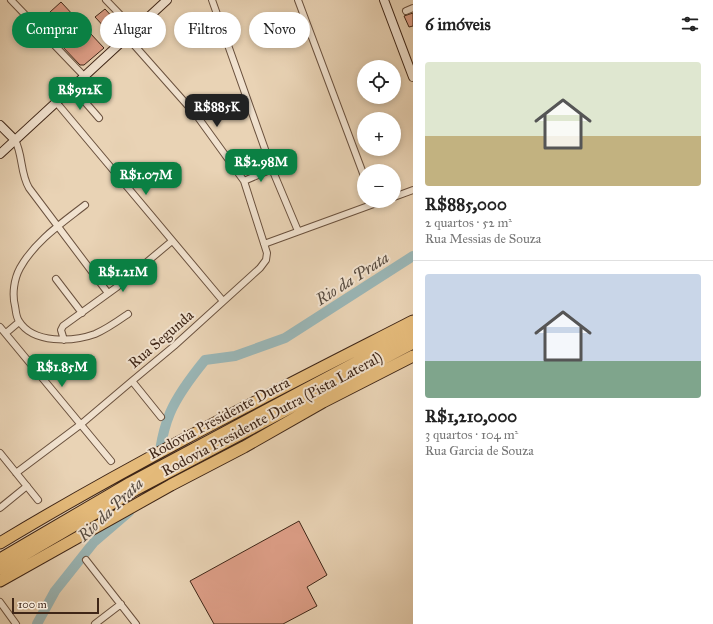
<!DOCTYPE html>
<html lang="pt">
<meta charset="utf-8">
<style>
:root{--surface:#fff;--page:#f6f6f6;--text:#222;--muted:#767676;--line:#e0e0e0;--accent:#0b8043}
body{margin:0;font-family:"IM FELL Great Primer",serif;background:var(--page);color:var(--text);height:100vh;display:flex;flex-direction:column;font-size:15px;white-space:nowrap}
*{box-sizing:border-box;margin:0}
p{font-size:13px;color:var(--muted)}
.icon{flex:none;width:22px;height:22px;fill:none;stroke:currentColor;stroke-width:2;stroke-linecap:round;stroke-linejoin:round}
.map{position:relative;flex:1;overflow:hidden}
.side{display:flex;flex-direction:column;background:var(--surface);width:300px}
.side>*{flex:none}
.banner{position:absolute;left:12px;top:12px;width:341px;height:36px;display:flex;gap:8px}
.controls{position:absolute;left:357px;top:60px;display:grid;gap:8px}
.controls a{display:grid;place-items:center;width:44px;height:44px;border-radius:50%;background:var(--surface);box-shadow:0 2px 6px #0003;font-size:20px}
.scale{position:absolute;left:12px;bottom:10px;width:87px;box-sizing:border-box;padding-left:4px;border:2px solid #3f2617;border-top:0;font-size:11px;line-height:14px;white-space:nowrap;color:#3f2617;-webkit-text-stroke:3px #f1e2cf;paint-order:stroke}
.price{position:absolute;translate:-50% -34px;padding:0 9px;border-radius:8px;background:var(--accent);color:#fff;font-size:13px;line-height:26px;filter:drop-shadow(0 1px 2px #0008)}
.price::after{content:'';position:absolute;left:50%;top:24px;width:12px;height:9px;margin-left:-6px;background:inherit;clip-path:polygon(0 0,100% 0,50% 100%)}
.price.active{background:#222;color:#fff}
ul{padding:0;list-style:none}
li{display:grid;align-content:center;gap:8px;height:212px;padding:0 12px}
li+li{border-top:1px solid var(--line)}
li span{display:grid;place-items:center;height:124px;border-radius:4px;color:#555}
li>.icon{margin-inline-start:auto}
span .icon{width:72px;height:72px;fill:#fffc;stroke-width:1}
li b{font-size:17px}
h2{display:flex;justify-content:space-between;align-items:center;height:48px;padding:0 12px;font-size:17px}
.tag{padding:0 14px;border-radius:18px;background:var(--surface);box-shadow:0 2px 6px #0003;font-size:14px;line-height:36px}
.tag.active{background:var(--accent);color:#fff}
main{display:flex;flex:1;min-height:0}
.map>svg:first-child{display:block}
</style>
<main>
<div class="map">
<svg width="413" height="624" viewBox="0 0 413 624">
<rect width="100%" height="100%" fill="#e9d3b5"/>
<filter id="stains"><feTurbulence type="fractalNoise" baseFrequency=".005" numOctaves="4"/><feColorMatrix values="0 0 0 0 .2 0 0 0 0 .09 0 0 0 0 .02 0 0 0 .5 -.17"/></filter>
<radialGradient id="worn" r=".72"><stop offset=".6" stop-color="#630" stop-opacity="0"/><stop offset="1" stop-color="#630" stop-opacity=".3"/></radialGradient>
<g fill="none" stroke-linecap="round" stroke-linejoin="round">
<!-- river -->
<path stroke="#9ab6b6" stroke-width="10" d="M 147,496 L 156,489 C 158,464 160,437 170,413 C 178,394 192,376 205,360 L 235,356 L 285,338 L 413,256
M 37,624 L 55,591 L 94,542 L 129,512"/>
</g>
<!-- building -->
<path fill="#dd9e87" stroke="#3f2617" d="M 61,2 L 104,48 L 84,65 L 80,65 L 39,22 Z
M 105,9 L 116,21 L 107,30 L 95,17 Z
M 413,13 L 413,26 L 409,27 L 404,16 Z
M 299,521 L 327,575 L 307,587 L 317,606 L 283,624 L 214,624 L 190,581 Z"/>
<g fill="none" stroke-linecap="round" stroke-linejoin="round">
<!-- street casing -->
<g stroke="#6a513e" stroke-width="8">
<path id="street" d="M 11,0 L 84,76
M 106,0 L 135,30
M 212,0 L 272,169 L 298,231
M 298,0 L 364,176
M 406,11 L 413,8
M 72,87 L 99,118
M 56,102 L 223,301
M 15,140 C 23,155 20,173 29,188 L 108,293
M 244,181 L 272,169
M 394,197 L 413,190
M 85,205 C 62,223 35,241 20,268 C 14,279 12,294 15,306 C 16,311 16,317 19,321 C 33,344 73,342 95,334 C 107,329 118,321 128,314
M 264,244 L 382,201
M 56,279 L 82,313
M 0,327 L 111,461
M 6,333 L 19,322
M 64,340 L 61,330 L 63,326 L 117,287 L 172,241
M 132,381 L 161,417
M 0,453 L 38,500
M 16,473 L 80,425 L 132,381 L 174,346 L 260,268 L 266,260 L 267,253 L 244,181 L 197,116 L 127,37
M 0,508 L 27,486
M 86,560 L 136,624
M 0,602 L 16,624
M 95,624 L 121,604"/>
</g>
<!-- secondary casing -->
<g stroke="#3f2617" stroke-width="10">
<path id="secondary" d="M 384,0 L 413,77
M 0,125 L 15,140
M 0,154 L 167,0"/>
</g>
<!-- highway casing -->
<g stroke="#3f2617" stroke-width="13">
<path id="highway" d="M 0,543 C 134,462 274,392 413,321
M 0,559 L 130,483 L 413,332
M 0,569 L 135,490 L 413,343
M 0,581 L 171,485 L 244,447 L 323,402 L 413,356"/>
</g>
<!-- street -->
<use href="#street" stroke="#f1e2cf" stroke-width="6"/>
<!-- secondary -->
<use href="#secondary" stroke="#f1e2cf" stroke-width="8"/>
<!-- highway -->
<use href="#highway" stroke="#e4ba7a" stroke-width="11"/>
</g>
<g text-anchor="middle" stroke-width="4" stroke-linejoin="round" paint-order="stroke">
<!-- street labels -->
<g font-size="15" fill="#3f2617" stroke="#f1e2cf">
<text transform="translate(161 339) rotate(-41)" y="5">Rua Segunda</text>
<text transform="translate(272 414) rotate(-28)" y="5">Rodovia Presidente Dutra (Pista Lateral)</text>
<text transform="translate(219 418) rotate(-28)" y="5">Rodovia Presidente Dutra</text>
</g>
<!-- water labels -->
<g font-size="16" font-style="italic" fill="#564a3f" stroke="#f1e2cf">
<text transform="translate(352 278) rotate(-33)" y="6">Rio da Prata</text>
<text transform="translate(110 509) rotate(-44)" y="6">Rio da Prata</text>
</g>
</g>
<rect width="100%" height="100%" filter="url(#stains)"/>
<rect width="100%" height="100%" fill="url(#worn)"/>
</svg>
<div class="controls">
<a><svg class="icon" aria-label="locate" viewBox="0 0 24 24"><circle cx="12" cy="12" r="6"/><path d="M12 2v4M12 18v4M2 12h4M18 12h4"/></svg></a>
<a>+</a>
<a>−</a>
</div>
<div class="scale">100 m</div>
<b class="price" style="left:80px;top:111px">R$912K</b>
<b class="price active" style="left:217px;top:128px">R$885K</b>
<b class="price" style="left:261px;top:183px">R$2.98M</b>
<b class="price" style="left:146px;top:196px">R$1.07M</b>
<b class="price" style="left:123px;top:293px">R$1.21M</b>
<b class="price" style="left:62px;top:388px">R$1.85M</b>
<div class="banner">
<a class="tag active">Comprar</a>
<a class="tag">Alugar</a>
<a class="tag">Filtros</a>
<a class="tag">Novo</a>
</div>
</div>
<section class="side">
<h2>6 imóveis<svg class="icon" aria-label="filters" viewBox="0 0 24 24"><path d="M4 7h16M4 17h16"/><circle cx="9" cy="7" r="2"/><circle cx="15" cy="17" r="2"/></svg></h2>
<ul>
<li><span style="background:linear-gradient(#dfe7d0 60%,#c2b280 0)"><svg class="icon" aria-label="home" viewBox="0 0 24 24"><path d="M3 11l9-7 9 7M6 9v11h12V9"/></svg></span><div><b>R$885,000</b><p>2 quartos · 52 m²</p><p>Rua Messias de Souza</p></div></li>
<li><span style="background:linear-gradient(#c9d6e8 70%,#7fa58c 0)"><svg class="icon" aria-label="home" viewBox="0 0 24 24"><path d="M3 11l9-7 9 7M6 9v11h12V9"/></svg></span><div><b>R$1,210,000</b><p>3 quartos · 104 m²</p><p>Rua Garcia de Souza</p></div></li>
</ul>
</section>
</main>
